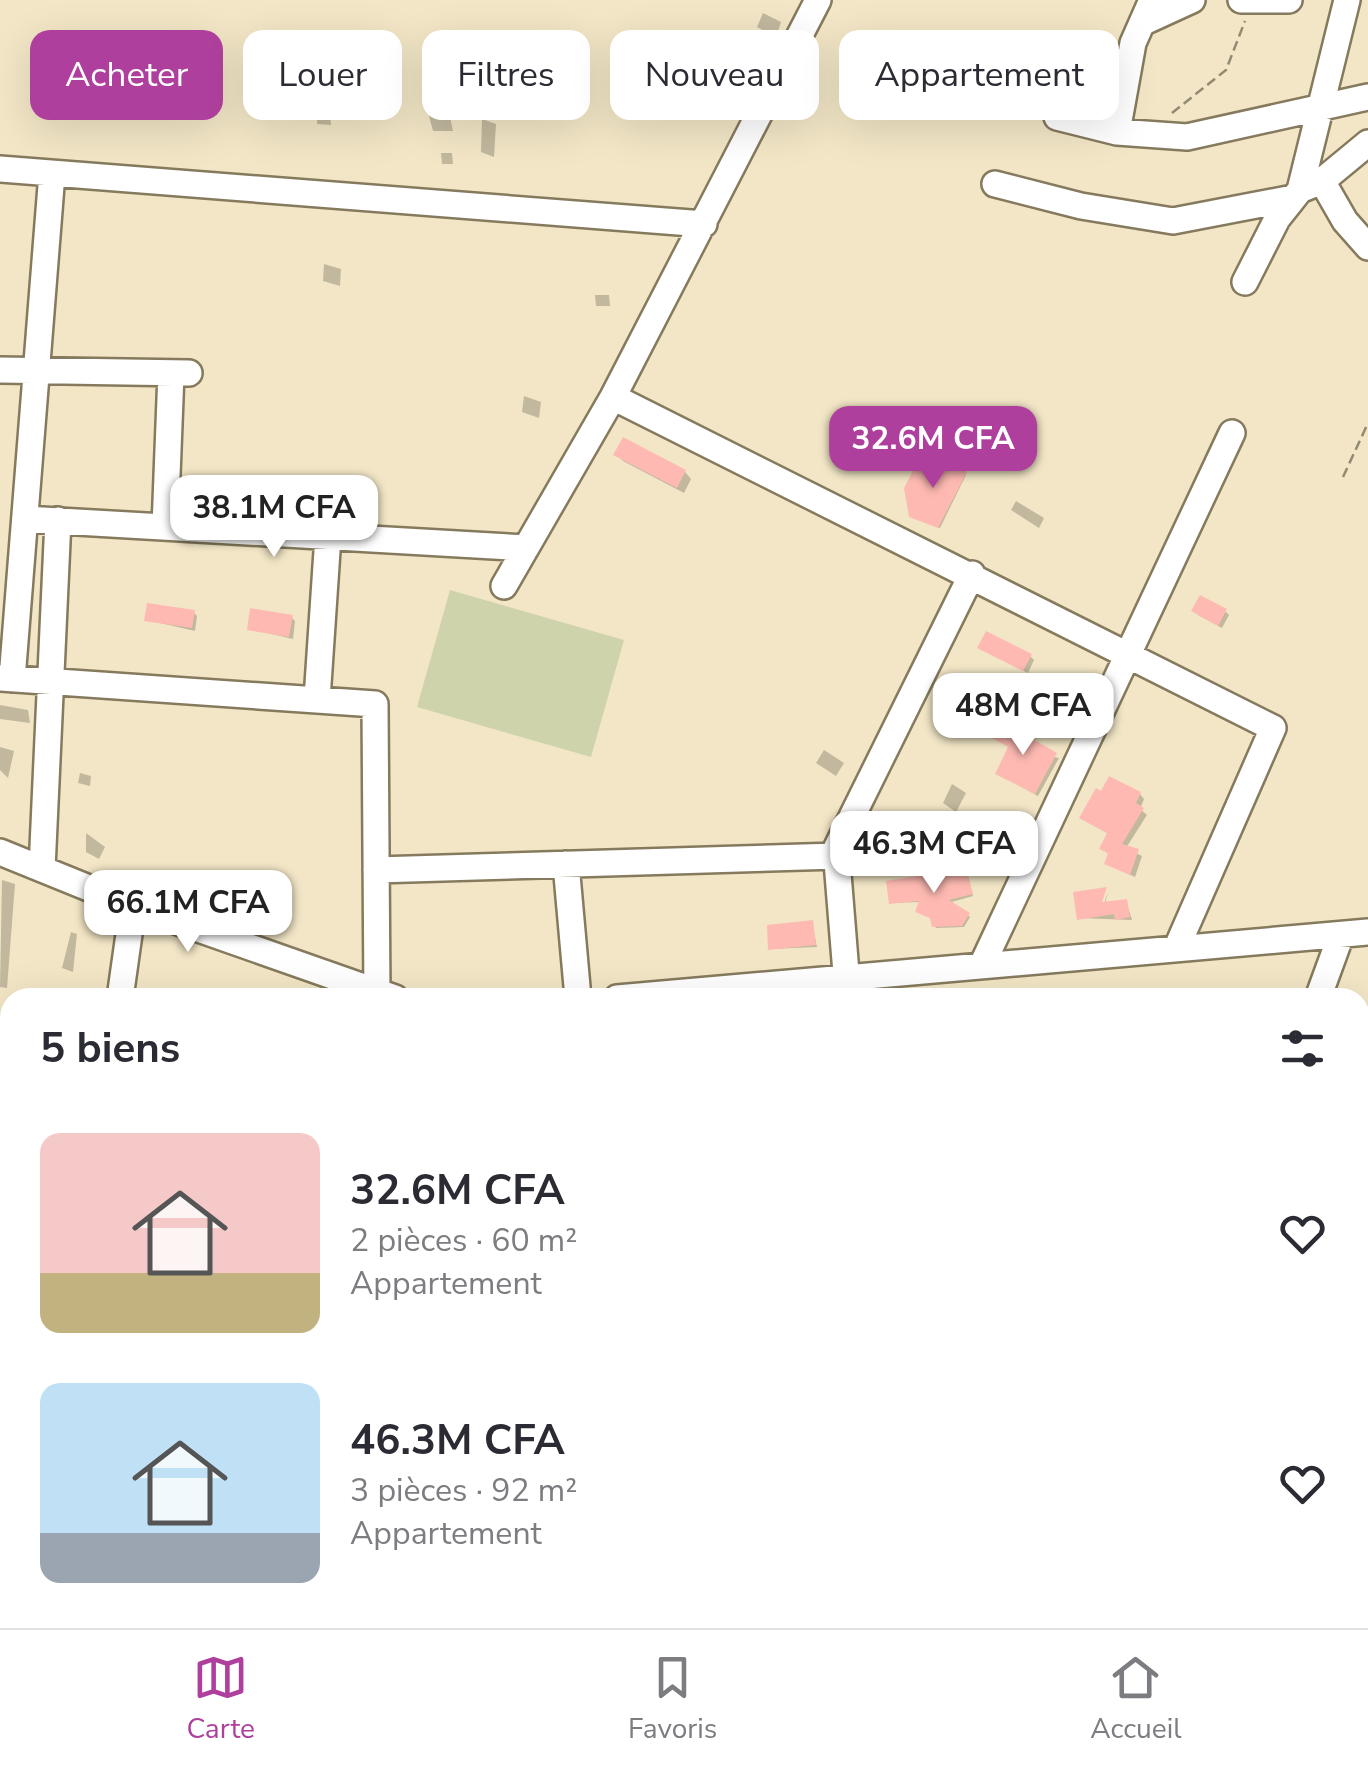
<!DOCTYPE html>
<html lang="fr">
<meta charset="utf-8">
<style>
:root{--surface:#fff;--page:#f2f2f3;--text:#2b2b33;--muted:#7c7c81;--line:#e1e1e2;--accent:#af3f9c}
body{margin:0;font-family:"Nunito Sans",sans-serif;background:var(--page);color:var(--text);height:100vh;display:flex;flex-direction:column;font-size:38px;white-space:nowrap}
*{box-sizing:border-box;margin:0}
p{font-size:32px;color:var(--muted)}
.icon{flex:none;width:55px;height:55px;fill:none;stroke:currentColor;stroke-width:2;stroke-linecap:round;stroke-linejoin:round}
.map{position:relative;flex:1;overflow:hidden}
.details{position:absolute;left:0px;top:988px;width:1370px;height:642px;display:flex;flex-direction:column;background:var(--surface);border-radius:30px 30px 0 0;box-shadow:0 10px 40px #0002}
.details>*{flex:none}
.top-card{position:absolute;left:30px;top:30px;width:1310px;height:90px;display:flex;gap:20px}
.price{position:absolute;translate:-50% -85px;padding:0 22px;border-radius:20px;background:#fff;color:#222;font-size:32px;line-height:65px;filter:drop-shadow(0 2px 5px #0008)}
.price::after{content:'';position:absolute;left:50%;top:60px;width:30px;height:22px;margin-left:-15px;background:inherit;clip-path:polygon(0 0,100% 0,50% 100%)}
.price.current{background:var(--accent);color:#fff}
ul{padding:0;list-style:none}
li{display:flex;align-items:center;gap:30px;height:250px;padding:0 40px}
li span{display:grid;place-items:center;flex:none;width:280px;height:200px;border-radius:20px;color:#555}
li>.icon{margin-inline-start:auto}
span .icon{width:120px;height:120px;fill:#fffc;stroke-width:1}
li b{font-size:42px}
h2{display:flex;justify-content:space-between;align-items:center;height:120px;padding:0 40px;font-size:42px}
.chip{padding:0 35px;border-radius:20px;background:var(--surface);box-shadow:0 10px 40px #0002;font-size:35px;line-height:90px}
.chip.current{background:var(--accent);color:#fff}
.menu{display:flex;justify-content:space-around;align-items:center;height:140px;border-top:2px solid var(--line);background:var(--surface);font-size:28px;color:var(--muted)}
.menu a{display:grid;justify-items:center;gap:5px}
.menu .current{color:var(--accent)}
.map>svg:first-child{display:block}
</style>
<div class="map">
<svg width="1368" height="1628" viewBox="0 0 1368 1628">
<rect width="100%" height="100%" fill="#f2e6c6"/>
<!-- green -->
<path fill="#cfd3ac" d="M 450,590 L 624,640 L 591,757 L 417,707 Z"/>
<!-- shadow -->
<path fill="#0003" d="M 763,13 L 781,22 L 776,37 L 757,27 Z
M 324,50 L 344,52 L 342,72 L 323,69 Z
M 257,84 L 269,85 L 269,96 L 257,94 Z
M 367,104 L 383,106 L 383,117 L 367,115 Z
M 317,112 L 330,113 L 331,125 L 317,124 Z
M 429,116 L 450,117 L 453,131 L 433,131 Z
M 482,119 L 496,124 L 494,157 L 481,152 Z
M 441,153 L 452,153 L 453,164 L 442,164 Z
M 324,264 L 341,269 L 340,286 L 323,281 Z
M 595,295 L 609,295 L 610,306 L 596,306 Z
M 524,396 L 541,402 L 539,418 L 522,412 Z
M 624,440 L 685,472 L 691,479 L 684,493 L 623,461 L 616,454 Z
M 942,460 L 966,475 L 940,528 L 913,518 Z
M 1016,501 L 1044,518 L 1039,528 L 1011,510 Z
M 1225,611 L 1229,615 L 1222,628 L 1198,615 Z
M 194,613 L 197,616 L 195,631 L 147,620 Z
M 291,617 L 295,621 L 293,639 L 250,629 Z
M 984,651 L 1030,656 L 1034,660 L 1028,673 Z
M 0,705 L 28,710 L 30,723 L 0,719 Z
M 954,705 L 974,715 L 969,726 L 949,716 Z
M 0,747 L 14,751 L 8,778 L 0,770 Z
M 1011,747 L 1059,758 L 1038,796 L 998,774 Z
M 824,750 L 844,763 L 836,776 L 816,763 Z
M 80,773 L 91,776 L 90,786 L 78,783 Z
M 952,784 L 966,793 L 956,812 L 943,803 Z
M 1140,794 L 1144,799 L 1140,809 L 1147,815 L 1126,848 L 1142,856 L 1135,877 L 1107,863 L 1110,855 L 1102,849 L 1109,834 L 1087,822 Z
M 86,833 L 105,847 L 99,859 L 86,852 Z
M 967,872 L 973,896 L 948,903 L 970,917 L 964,927 L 936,928 L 921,902 L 891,903 Z
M 2,880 L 15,884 L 7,988 L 0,987 Z
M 1103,890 L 1100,915 L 1108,892 L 1105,904 L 1126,901 L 1132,920 L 1079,918 L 1076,894 L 1106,890 L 1107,890 Z
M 812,923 L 817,947 L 770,949 Z
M 101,924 L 112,925 L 111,935 L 100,932 Z
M 71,932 L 77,934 L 73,972 L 62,968 Z
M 4,1150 L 10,1159 L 10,1170 L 4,1173 L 0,1168 Z
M 896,1620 L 910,1620 L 914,1628 L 886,1628 Z"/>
<!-- building -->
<path fill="#febab2" d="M 623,437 L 686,470 L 677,488 L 613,455 Z
M 941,457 L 967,472 L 938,528 L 909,517 L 904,488 L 917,463 L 933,471 Z
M 1200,595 L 1227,609 L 1218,626 L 1191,611 Z
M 147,603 L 195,610 L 192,628 L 144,621 Z
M 250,608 L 293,615 L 289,637 L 247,630 Z
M 986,631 L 1032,654 L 1023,671 L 977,648 Z
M 1002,721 L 1057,753 L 1035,794 L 995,774 L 1008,747 L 992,738 Z
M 1109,776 L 1141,792 L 1136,803 L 1144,808 L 1122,844 L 1139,849 L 1130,875 L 1104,864 L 1108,853 L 1099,849 L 1107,833 L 1079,818 L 1096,788 L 1101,791 Z
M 966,868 L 973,894 L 949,900 L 970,913 L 962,926 L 932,927 L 930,918 L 915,912 L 919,901 L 889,904 L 886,881 Z
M 1107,887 L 1102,902 L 1127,899 L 1130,917 L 1115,920 L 1114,914 L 1077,920 L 1073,892 Z
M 813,920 L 816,945 L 768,950 L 767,925 Z"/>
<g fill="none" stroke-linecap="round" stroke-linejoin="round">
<!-- minor casing -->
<g stroke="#857a5d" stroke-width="30">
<path id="minor" d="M 1241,0 L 1289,0
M 1144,22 L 1192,0
M 1057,117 L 1117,132 L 1187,137 L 1368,97
M 1117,132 L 1133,43 L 1152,0
M 0,169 L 704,224
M 1322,181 L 1345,221 L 1368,247
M 995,184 L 1081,206 L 1173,221 L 1293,198
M 1300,190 L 1322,181 L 1368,143
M 1245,282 L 1277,219 L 1300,190 L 1347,0
M 0,370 L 189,373
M 613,397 L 1273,728 L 1177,947
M 25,519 L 526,548
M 165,527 L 171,373
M 504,586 L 613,397 L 818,0
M 0,678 L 375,704 L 377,998
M 12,679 L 52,173
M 317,699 L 328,536
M 0,852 L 133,906 L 395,998
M 566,864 L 578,998
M 42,869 L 58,520
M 376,870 L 837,856
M 983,963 L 1232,433
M 120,998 L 133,906
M 617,998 L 1368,932
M 848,998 L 836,849 L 972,574
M 1318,998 L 1341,935
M 1360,1030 L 1368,1029
M 0,1094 L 10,1095
M 1360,1132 L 1368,1136
M 1360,1313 L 1368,1317
M 0,1414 L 10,1430
M 1360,1506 L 1368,1511
M 128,1620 L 133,1628
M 436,1620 L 440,1628
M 638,1620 L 643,1628
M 835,1620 L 840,1628
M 1192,1620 L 1208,1628
M 1045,1628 L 1058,1620
M 1098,1628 L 1102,1620"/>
</g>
<!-- path -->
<path stroke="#928a73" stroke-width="2.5" stroke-dasharray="10 5" stroke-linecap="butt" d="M 1172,113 L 1226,70 L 1245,21
M 1343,477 L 1368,423"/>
<!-- minor -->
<use href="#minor" stroke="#fff" stroke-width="25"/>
</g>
</svg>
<b class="price current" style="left:933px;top:491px">32.6M CFA</b>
<b class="price" style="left:274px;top:560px">38.1M CFA</b>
<b class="price" style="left:1023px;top:758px">48M CFA</b>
<b class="price" style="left:934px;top:896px">46.3M CFA</b>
<b class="price" style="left:188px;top:955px">66.1M CFA</b>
<div class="top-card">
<a class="chip current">Acheter</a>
<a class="chip">Louer</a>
<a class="chip">Filtres</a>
<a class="chip">Nouveau</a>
<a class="chip">Appartement</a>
</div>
<section class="details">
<h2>5 biens<svg class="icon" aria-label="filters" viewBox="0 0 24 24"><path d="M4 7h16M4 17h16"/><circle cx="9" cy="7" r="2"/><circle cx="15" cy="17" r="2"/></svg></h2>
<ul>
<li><span style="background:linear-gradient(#f6c9c9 70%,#c2b280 0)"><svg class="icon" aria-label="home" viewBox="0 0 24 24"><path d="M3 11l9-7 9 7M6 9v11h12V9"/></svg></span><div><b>32.6M CFA</b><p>2 pièces · 60 m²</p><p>Appartement</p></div><svg class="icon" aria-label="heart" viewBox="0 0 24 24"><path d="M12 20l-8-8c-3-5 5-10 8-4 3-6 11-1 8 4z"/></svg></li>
<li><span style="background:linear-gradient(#bfe0f5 75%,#9aa5b1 0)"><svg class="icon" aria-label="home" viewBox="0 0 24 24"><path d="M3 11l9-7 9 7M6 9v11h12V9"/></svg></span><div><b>46.3M CFA</b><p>3 pièces · 92 m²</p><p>Appartement</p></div><svg class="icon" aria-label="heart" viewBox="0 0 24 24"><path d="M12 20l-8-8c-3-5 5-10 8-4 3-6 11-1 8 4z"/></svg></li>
</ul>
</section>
</div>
<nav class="menu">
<a class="current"><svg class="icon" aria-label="map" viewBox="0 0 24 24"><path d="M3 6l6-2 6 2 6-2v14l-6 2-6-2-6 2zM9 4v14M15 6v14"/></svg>Carte</a>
<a><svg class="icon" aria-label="saved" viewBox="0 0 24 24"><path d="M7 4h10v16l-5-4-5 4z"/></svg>Favoris</a>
<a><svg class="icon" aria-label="home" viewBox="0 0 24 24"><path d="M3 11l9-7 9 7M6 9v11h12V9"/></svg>Accueil</a>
</nav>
